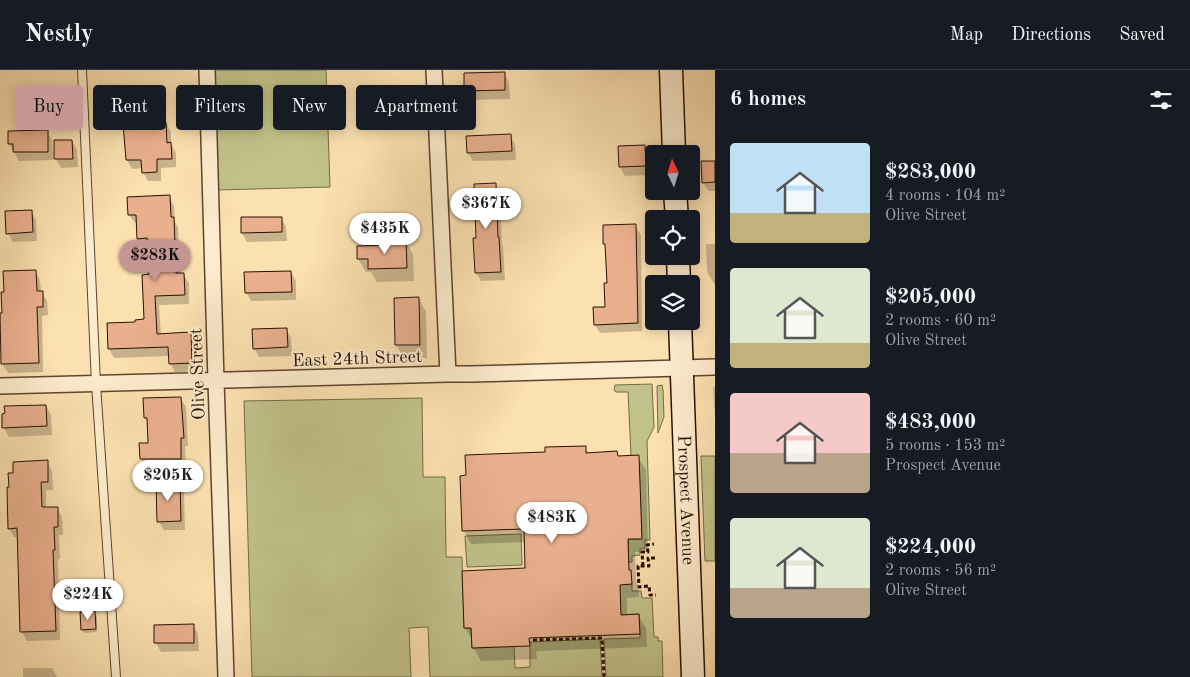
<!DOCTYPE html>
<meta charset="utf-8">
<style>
:root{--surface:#171b24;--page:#242831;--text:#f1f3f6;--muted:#9ea1a6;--line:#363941;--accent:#c59692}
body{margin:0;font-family:"Old Standard TT",serif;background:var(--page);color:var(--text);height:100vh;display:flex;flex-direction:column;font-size:19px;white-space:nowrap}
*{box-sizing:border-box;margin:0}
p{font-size:16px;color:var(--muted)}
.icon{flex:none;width:28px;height:28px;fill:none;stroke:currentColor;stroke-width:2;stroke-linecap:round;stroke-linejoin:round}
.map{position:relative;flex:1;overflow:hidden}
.side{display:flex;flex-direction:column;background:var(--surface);width:475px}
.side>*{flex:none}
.top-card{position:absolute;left:15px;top:15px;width:475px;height:45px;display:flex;gap:10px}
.needle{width:32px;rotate:356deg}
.fabs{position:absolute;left:645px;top:75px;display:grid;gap:10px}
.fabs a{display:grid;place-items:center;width:55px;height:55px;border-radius:5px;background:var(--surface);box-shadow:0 2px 12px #0003;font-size:25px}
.price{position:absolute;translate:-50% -42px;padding:0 11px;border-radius:18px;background:#fff;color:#222;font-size:16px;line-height:32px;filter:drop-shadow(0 1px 2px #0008)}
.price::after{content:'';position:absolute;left:50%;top:30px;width:15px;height:11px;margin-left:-8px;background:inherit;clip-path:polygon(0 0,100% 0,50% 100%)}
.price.selected{background:var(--accent);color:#111}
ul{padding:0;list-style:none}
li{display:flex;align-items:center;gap:15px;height:125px;padding:0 15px}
li span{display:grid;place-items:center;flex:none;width:140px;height:100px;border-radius:5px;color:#555}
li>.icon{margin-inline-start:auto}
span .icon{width:60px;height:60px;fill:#fffc;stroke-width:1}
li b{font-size:21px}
h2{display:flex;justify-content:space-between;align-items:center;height:60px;padding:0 15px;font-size:21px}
.tag{padding:0 18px;border-radius:5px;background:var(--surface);box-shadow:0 2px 12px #0003;font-size:18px;line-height:45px}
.tag.selected{background:var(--accent);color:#111}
header{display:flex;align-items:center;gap:30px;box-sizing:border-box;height:70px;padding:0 25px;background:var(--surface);border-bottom:1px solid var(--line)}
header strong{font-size:24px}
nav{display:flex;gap:28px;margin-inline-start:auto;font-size:18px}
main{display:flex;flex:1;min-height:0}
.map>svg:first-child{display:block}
</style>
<header>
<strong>Nestly</strong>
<nav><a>Map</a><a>Directions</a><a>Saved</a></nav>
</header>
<main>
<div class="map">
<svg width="715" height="607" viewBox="0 0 715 607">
<rect width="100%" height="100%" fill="#fbe0b0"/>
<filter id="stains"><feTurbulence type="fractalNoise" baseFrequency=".004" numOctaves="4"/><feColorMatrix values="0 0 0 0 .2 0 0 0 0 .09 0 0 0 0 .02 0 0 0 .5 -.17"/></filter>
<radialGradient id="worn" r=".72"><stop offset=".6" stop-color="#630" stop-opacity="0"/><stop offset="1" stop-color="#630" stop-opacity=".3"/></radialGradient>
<!-- green -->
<path fill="#c1c28a" stroke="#756946" d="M 212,0 L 326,0 L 330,117 L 216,120 Z
M 652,314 L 654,357 L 647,371 L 650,470 L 645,470 L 645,478 L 640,479 L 640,485 L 632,486 L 632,492 L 625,492 L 628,484 L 628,469 L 641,469 L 631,385 L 628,322 L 616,322 L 614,320 L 615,315 Z
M 662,315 L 663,320 L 664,347 L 658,363 L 657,316 Z
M 422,328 L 423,407 L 445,407 L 446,487 L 462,487 L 464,558 L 471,558 L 472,578 L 514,576 L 515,598 L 530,597 L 530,572 L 600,569 L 602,607 L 430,607 L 428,557 L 409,558 L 411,607 L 252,607 L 244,331 Z
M 701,386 L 715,386 L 715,491 L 705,491 Z
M 521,464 L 522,495 L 467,497 L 465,466 Z
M 632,514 L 632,521 L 641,521 L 642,528 L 652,528 L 654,567 L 658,567 L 658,571 L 662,571 L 663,607 L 606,607 L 604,569 L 640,568 L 639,544 L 621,545 L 596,515 Z"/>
<!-- shadow -->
<path fill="#0003" d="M 504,3 L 509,12 L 510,29 L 470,30 L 465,21 Z
M 166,53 L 171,62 L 171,74 L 176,83 L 176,97 L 161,98 L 161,111 L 148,111 L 143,102 L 143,98 L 132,99 L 127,90 Z
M 47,61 L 52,70 L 53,90 L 19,91 L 9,73 Z
M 510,65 L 515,74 L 516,90 L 473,91 L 468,83 Z
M 72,71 L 77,80 L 78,97 L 61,98 L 56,89 Z
M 644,77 L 649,86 L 650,105 L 625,106 L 620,97 Z
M 715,92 L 715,121 L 708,121 L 703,112 Z
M 495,114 L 500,123 L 502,175 L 503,177 L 505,210 L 481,211 L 476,203 L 477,169 Z
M 169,127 L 174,136 L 175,152 L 178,157 L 180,204 L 183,204 L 189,213 L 189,234 L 159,235 L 161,265 L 190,263 L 195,272 L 197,301 L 175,302 L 170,293 L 169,286 L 114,288 L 109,279 L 108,254 L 137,253 L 146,250 L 150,206 L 149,177 L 143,177 L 138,168 L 137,153 L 135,153 L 129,145 Z
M 31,141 L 36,150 L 37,171 L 13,172 L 8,163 Z
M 281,148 L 286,157 L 287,171 L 247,172 L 242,163 Z
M 635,156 L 641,165 L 642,261 L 600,263 L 595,255 L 606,238 L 608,214 L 607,177 L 605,173 Z
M 405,171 L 413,184 L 414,211 L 377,212 L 371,202 L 366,202 L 358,189 L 388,176 Z
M 706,174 L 715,174 L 715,215 L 707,202 Z
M 35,201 L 40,210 L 41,222 L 42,222 L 47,231 L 48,245 L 42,246 L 43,302 L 8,303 L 2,294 L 5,223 Z
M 291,202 L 296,211 L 296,230 L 251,231 L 246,222 Z
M 419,229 L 426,242 L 427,288 L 404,288 L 396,275 Z
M 286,259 L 291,268 L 292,286 L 259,287 L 254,278 Z
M 713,317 L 715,317 L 715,348 L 715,347 Z
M 181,329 L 186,337 L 188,376 L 185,376 L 186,397 L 146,398 L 141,389 L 149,374 L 149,354 L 145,347 Z
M 46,336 L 51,345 L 52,365 L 9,367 L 4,358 Z
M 585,377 L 589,384 L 617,383 L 619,387 L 638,387 L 646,400 L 648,482 L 635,482 L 636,511 L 638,515 L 639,527 L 627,528 L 627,546 L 638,545 L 646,558 L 647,577 L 536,581 L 537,589 L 481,591 L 473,577 L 473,571 L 465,558 L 527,499 L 526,472 L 471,474 L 464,461 L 547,383 Z
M 47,392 L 52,401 L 53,420 L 46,420 L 46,438 L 57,438 L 62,447 L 63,465 L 59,465 L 60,489 L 58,489 L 60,570 L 27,571 L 22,562 L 18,467 L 14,467 L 9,458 L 10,418 L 15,404 Z
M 179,414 L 184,422 L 185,460 L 164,460 L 159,452 Z
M 94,542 L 97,546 L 97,562 L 84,563 L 82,559 Z
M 193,555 L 198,564 L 199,581 L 161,582 L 156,573 Z
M 23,598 L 52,598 L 57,607 L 23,607 Z"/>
<!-- building -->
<path fill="#e9b08e" stroke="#291002" d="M 505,2 L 505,20 L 464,21 L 464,3 Z
M 166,52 L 167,73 L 171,72 L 172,89 L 157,89 L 157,102 L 142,103 L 141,90 L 126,90 L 123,54 Z
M 48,60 L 48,82 L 13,82 L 13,74 L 8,74 L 8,61 Z
M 511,64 L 512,81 L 467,83 L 466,66 Z
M 54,70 L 72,70 L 73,89 L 54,89 Z
M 645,75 L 646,96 L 619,97 L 618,76 Z
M 701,91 L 715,91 L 715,112 L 702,113 Z
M 496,113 L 498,167 L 499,167 L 501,202 L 475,203 L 473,168 L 476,168 L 474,114 Z
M 170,125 L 171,147 L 174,147 L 176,203 L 184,203 L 185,225 L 155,226 L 157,264 L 191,262 L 192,293 L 169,294 L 168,277 L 108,279 L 107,253 L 135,252 L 135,250 L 144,249 L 142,205 L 149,204 L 147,168 L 137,169 L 136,145 L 128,145 L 127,127 Z
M 32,140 L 33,162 L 6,164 L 5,141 Z
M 241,147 L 282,147 L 282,162 L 241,163 Z
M 636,154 L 638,253 L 594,255 L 593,237 L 605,237 L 604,213 L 607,213 L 605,174 L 603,174 L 603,155 Z
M 386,170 L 406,170 L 407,198 L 368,199 L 368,189 L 357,189 L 357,176 L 386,175 Z
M 36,200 L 37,221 L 43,221 L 43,237 L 37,237 L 39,293 L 1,294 L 0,243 L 2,243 L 1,222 L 4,222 L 3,201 Z
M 291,201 L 292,222 L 245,223 L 244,202 Z
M 419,227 L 420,275 L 395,275 L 394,228 Z
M 287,258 L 288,277 L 253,279 L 252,259 Z
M 181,327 L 184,368 L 181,368 L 181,389 L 140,389 L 139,373 L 148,373 L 147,348 L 144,348 L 143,328 Z
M 46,335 L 47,356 L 2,358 L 2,344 L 5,343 L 4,336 Z
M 586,376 L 586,383 L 617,381 L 618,386 L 639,385 L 642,469 L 628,469 L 629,500 L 631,500 L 632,514 L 620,515 L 621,545 L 639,544 L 640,564 L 529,568 L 530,576 L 472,578 L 471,558 L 464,558 L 462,501 L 525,498 L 524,459 L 462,461 L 460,406 L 466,405 L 465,385 L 545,382 L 545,377 Z
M 48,390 L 48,412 L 41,412 L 42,437 L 58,437 L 58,457 L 54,457 L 55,480 L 53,480 L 56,561 L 20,562 L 17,458 L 8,459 L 7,417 L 9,417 L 8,403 L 13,403 L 13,392 Z
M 180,412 L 181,451 L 157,452 L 156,413 Z
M 95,541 L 96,559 L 81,560 L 80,542 Z
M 194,554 L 194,573 L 154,573 L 154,555 Z"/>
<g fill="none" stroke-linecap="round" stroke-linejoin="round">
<!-- service casing -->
<g stroke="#5e442e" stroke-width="10">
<path id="service" d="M 82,0 L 96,314 L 116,607"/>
</g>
<!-- minor casing -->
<g stroke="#5e442e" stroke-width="18">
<path id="minor" d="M 207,0 L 216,311 L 226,607
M 434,0 L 448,304
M 0,316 L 448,304 L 471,304 L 715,297"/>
</g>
<!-- secondary casing -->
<g stroke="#291002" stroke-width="25">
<g id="secondary">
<path d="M 671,0 L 674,84"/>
<path d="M 675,121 L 677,149"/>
<path d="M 678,186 L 679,214"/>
<path id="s1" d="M 680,251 L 693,607"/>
</g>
</g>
<!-- path -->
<path stroke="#291002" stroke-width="3" stroke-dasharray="4 2.5" stroke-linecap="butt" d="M 655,488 L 648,488 L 649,496 L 638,496 L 639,517 L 649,516 L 650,525 L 656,525
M 643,496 L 642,482 L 648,482 L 647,475 L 654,474
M 533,570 L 602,568 L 604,607"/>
<!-- service -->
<use href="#service" stroke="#fcebcc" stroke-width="8"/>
<!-- minor -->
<use href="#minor" stroke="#fcebcc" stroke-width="15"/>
<!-- secondary -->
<use href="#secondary" stroke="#fcebcc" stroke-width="22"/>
</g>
<g text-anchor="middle" stroke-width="4" stroke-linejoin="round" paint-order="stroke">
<!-- street labels -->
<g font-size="18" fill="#291002" stroke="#fcebcc">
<text transform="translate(357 288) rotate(-2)" y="6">East 24th Street</text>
<text transform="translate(197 304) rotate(-92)" y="6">Olive Street</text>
<text dy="6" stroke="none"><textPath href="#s1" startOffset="179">Prospect Avenue</textPath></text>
</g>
</g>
<rect width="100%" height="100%" filter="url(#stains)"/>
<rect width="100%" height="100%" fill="url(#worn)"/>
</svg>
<div class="fabs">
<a><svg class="needle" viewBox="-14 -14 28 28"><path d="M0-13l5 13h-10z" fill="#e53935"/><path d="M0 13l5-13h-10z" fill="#9ea1a6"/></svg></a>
<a><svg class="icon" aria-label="locate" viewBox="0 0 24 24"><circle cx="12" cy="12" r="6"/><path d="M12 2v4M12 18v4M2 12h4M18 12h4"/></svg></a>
<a><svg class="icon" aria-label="layers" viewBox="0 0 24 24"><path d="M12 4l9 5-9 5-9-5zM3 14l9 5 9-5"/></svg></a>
</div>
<b class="price" style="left:486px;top:160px">$367K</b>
<b class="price" style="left:385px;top:185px">$435K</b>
<b class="price selected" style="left:155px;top:212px">$283K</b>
<b class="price" style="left:168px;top:432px">$205K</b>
<b class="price" style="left:552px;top:474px">$483K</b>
<b class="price" style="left:88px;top:551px">$224K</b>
<div class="top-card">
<a class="tag selected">Buy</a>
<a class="tag">Rent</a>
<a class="tag">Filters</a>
<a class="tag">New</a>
<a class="tag">Apartment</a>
</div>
</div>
<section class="side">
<h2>6 homes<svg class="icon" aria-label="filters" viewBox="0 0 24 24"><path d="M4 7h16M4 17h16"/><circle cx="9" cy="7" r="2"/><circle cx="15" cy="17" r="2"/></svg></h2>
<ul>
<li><span style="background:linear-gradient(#bfe0f5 70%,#c2b280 0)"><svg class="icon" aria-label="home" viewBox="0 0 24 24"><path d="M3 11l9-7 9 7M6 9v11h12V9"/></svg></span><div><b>$283,000</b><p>4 rooms · 104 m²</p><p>Olive Street</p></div></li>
<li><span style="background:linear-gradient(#dfe7d0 75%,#c2b280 0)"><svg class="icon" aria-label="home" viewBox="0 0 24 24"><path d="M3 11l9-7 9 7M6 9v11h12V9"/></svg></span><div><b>$205,000</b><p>2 rooms · 60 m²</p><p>Olive Street</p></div></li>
<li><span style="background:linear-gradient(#f6c9c9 60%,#b9a48a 0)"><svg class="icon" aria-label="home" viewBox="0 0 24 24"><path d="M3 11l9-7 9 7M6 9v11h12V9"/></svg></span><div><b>$483,000</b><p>5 rooms · 153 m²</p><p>Prospect Avenue</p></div></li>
<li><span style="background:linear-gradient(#dfe7d0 70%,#b9a48a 0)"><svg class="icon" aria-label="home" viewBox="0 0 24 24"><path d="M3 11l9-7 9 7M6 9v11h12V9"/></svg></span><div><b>$224,000</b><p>2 rooms · 56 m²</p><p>Olive Street</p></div></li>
</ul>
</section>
</main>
